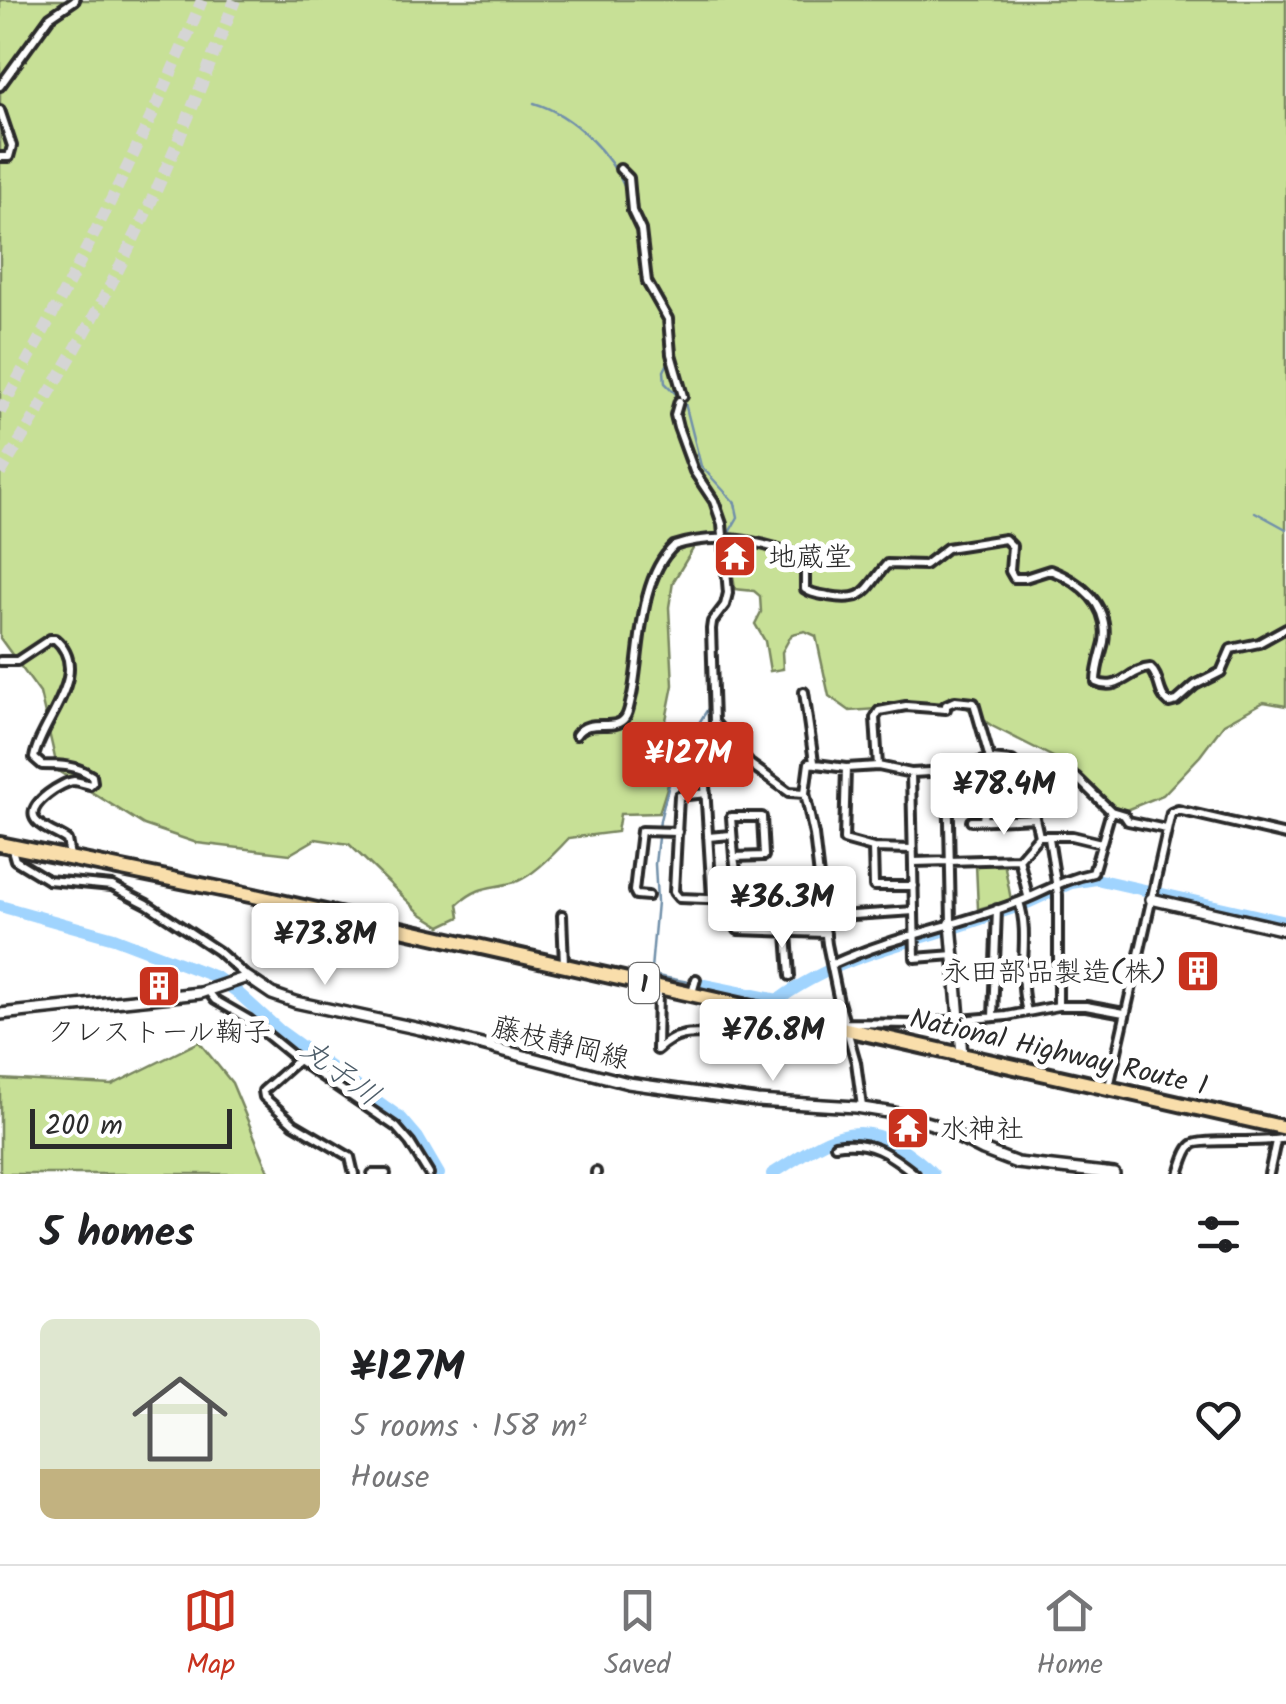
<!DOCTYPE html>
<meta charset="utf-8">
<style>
:root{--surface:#fff;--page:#f2f2f2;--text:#202124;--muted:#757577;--line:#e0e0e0;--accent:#c8321e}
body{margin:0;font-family:Kalam,"Klee One",sans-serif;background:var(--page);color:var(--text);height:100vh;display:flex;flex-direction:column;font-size:38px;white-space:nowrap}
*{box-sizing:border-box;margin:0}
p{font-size:32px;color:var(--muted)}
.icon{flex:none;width:55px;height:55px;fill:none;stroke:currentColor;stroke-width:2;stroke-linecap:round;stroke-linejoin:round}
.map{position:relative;height:1174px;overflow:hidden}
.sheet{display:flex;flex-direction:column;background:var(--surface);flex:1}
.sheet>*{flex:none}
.scale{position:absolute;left:30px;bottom:25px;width:202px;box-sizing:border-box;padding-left:10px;border:5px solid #2b2b2b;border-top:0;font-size:28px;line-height:35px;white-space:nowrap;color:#2b2b2b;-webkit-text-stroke:8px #fff;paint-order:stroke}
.price{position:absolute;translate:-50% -85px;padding:0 22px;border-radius:10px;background:#fff;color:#222;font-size:32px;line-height:65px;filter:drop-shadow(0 2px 5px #0008)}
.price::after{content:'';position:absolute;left:50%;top:60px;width:30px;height:22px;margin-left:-15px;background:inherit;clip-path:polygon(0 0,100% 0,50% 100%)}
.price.on{background:var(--accent);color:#fff}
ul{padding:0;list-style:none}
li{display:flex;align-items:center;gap:30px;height:250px;padding:0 40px}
li span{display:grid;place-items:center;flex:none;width:280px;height:200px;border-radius:15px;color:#555}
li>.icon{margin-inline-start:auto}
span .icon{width:120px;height:120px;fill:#fffc;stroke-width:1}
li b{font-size:42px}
h2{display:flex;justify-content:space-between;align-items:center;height:120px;padding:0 40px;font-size:42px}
.tab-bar{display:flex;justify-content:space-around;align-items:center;height:140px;border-top:2px solid var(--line);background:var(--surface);font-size:28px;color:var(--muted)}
.tab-bar a{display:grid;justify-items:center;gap:5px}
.tab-bar .on{color:var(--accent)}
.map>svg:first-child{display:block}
</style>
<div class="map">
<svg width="1286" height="1174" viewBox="0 0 1286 1174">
<rect width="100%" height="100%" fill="#fff"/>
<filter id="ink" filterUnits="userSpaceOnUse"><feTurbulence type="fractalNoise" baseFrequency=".01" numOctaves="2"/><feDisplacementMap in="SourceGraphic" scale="20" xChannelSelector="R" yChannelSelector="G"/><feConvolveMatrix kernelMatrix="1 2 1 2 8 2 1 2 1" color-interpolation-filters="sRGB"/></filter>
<g filter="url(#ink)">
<!-- green -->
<path fill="#c7e096" stroke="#798660" stroke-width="2.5" d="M 0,0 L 1286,0 L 1286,706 L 1264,702 L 1224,724 L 1200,756 L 1163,795 L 1121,812 L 1102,800 L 1063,762 L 992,726 L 953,698 L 939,704 L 903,702 L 877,709 L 850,711 L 829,696 L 816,636 L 805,631 L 792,634 L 782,652 L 783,669 L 770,671 L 765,641 L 755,624 L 761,612 L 760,596 L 754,591 L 735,589 L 729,549 L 715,543 L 694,547 L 673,582 L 669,607 L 673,685 L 665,725 L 672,752 L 669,781 L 659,813 L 620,814 L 617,832 L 569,838 C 557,851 533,875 518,881 C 491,890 482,883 458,904 L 460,917 L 441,926 L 420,913 L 349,844 L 316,839 L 290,854 L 197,843 L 144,825 L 58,771 L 40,693 L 0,638 Z
M 1004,862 L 1011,900 L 978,909 L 976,864 Z
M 199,1042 L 232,1083 L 270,1174 L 0,1174 L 0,1079 L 112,1085 Z"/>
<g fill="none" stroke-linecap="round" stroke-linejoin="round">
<!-- stream -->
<path stroke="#7190aa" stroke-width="2.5" d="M 534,103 C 574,115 611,154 627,192
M 662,302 L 673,316 L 673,350
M 671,357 L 664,371 L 665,383 L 685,403 L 701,466 L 735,503 L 738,517 L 726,538
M 1255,512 L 1286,529
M 727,550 L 731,587
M 704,985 L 657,976 L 651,969 L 657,902 L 655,864 L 660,820 L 675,761 L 711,704"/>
<!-- river -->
<path stroke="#a0d4fe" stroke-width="12" d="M 0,906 L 114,938 L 216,977 L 236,991 L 279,1030 L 401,1118 L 418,1138 L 439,1174
M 957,927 L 1025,904 L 1071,883 L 1096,879 L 1286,922
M 704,985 L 778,1000 C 828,963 889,947 947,930
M 772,1174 C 812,1150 847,1115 895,1144 C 909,1153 922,1162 933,1174"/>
<!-- highway-tunnel -->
<path stroke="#d5d5d5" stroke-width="12" stroke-dasharray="12 6" stroke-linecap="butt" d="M 0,412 C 73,277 144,143 202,0
M 0,474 C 41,406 84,339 119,268 C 163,181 200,91 235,0"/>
<!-- street casing -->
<g stroke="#2b2b2b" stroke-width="14">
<path id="street" d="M 0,86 L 50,17 L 75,0
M 0,110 L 12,146 L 9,157 L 0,157
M 620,169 L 629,178 L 632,211 L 641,230 L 647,282 L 668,319 L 671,354 L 683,396
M 679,401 L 675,415 L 678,427 L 694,471 L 714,501 L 722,524 L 728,593 L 725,605 L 712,622 L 711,629 L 714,722 L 750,764 L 789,792 L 805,793
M 0,661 L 17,661 L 50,639 L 55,639 C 94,672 40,722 34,758 L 42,765 C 61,765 76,765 92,776 L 93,782 L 90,785 C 86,784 77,781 74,781 C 62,782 29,803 34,817 C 37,827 59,834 67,840 L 70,856
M 804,692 L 814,762
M 576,735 C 589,716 614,733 625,718 C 629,713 630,702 632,695 C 641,651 638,579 674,546 C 717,532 758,540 798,556 L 805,564 L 805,589 C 814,595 819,594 828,596 C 867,603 865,589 887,564 L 925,565 L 947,548 L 1005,539 L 1012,546 L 1010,571 L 1014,578 L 1025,578 L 1050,570 C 1081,582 1110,605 1104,642 C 1101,655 1096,668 1096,682 C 1119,693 1130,669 1150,668 C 1161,677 1157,694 1169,703 L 1177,701 L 1195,685 L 1221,672 L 1231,649 L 1259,643 L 1286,628
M 878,766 L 875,718 L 879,711 L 906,706 L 946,709 L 946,705 L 955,701 L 974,703 L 990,759 L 983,820
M 846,768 L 844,840 L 873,848 L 912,849
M 948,771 L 951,923
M 911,773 L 915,958 L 954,955
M 1036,782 L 1035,818 L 1039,836 L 1072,836 L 1101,843
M 706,793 L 679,796 L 674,892 L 679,898 L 788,902 L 820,895
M 731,817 L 762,817 L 764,856 L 734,857 Z
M 971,821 L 1035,818
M 708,837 L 731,835
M 1049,838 L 1058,895 L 1058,1006
M 11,846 L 15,860 L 48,880 L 112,886 L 147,904 L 218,951 L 247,977
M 873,848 L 874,886 L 914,886
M 1019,859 L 1028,896
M 913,862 L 1019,859 L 1039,836
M 648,896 L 636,895 L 634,891 L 641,831 L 678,832
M 712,898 L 703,754 L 727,750 L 730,743
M 731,899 L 736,870 L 734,857
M 1019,902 C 1031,937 1016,975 1027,1011
M 562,915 L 564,964
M 823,917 L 914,911
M 738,930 L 826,933
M 787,933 L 790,976
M 833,964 C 891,937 953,927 1013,904 C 1041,894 1063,879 1093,873 L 1111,811
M 658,988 L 657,1050 C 675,1033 689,1033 713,1035
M 208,991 L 215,1000 L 248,1019 L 298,1060 L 396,1127 L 410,1143 L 429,1174
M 692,993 L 696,979
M 993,1017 L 997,909
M 846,1023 L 913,1024 L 1007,1016 L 1058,1006 L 1086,1006 L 1124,1013
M 298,1060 L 263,1091 L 264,1097 L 294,1124 L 350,1157 L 354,1174
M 1109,1087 L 1171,813 L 1178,810 L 1286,835
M 862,1107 L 856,1062 L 839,1002 L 827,944 L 814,835 L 805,793 L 809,763 L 846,768 L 878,766 L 911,773 L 948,771 L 990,759 L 1012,761 L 1039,783 L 1076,777 L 1111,811 L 1124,815 L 1128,821 L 1166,829
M 835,1145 C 869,1139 889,1153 915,1174
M 596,1172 L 596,1174
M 372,1174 L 386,1174
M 1179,1174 C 1182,1166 1185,1151 1192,1145 C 1199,1138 1266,1144 1286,1138
M 1269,1174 L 1276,1141"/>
</g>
<!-- secondary casing -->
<g stroke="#2b2b2b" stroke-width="16">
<path id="secondary" d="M 1151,899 L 1286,930
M 951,923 L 962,1055
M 0,1014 L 200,993 L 247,977 L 272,994 L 295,1002 L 420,1029 L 628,1083 L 757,1101 L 856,1107 L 894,1113 L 932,1124 L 983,1150 L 1017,1163 L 1114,1174"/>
</g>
<!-- highway casing -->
<g stroke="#2b2b2b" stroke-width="20">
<path id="highway" d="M 0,844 L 250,895 L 1286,1128"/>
</g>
<!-- street -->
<use href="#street" stroke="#fff" stroke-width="6"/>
<!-- secondary -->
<use href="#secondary" stroke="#fff" stroke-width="9"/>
<!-- highway -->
<use href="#highway" stroke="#f9deab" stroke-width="12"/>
</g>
</g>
<!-- icons -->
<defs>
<g id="temple-square" transform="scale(2.25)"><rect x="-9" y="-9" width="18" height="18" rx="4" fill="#c8321e" stroke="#fff"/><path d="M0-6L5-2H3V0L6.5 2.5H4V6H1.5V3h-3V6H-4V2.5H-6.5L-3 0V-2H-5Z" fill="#fff"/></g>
<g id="building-square" transform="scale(2.25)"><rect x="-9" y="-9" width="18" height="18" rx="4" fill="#c8321e" stroke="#fff"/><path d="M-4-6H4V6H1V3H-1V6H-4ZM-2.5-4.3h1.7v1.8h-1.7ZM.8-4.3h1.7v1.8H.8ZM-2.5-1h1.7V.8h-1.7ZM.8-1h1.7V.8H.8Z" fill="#fff"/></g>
</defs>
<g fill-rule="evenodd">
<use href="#temple-square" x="735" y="556"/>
<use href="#building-square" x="1198" y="971"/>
<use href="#building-square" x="159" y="986"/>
<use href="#temple-square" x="908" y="1128"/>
</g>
<g text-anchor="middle" stroke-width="10" stroke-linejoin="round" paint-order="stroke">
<!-- shield labels -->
<rect fill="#fff" stroke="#6b6b6b" stroke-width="2.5" x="629" y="963" width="30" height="40" rx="8"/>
<g font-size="25" font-weight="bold" fill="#2b2b2b">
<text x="644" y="992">1</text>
</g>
<!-- poi labels -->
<g font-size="28" fill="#2b2b2b" stroke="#fff" text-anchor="start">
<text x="768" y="566">地蔵堂</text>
<text x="1166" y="981" text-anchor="end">永田部品製造(株)</text>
<text x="159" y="1041" text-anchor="middle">クレストール鞠子</text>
<text x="940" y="1138">水神社</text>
</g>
<!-- street labels -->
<g font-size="28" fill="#2b2b2b" stroke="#fff">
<text transform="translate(561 1042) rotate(14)" y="10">藤枝静岡線</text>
<text transform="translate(1059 1051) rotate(13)" y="10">National Highway Route 1</text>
</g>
<!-- water labels -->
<g font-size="30" font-style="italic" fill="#4e5e6a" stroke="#fff">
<text transform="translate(341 1072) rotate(37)" y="10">丸子川</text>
</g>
</g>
</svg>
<div class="scale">200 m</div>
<b class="price on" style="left:688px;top:807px">¥127M</b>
<b class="price" style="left:1004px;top:838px">¥78.4M</b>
<b class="price" style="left:782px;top:951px">¥36.3M</b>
<b class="price" style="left:325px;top:988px">¥73.8M</b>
<b class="price" style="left:773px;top:1084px">¥76.8M</b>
</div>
<section class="sheet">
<h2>5 homes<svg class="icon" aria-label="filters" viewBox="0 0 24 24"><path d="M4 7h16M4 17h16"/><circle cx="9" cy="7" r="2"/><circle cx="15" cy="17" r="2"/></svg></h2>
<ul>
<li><span style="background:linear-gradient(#dfe7d0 75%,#c2b280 0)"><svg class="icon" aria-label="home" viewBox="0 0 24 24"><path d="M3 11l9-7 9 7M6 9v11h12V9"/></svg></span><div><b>¥127M</b><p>5 rooms · 158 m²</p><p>House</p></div><svg class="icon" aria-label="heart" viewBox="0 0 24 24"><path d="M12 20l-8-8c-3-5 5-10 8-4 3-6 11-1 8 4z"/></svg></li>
</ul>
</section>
<nav class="tab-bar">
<a class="on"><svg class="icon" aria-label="map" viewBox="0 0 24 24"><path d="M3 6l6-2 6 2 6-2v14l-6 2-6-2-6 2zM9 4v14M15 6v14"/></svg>Map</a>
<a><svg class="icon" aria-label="saved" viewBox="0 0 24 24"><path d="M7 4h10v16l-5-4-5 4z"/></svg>Saved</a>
<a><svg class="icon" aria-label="home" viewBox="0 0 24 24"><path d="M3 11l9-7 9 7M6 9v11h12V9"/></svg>Home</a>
</nav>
